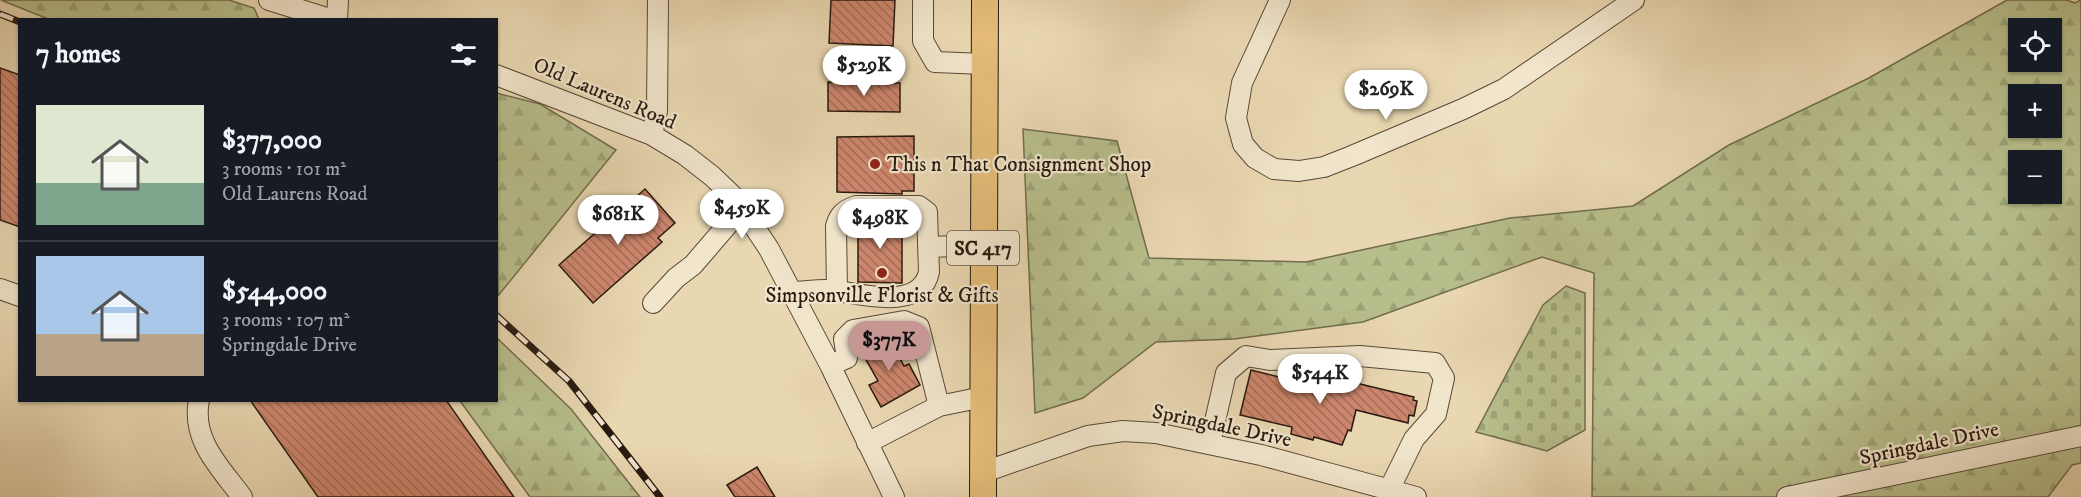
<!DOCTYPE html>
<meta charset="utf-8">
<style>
:root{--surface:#171b24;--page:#20242c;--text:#f1f3f6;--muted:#9ea1a6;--line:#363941;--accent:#c59692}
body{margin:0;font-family:"IM FELL DW Pica",serif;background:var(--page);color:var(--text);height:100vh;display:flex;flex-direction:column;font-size:22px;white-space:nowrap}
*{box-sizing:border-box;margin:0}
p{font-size:20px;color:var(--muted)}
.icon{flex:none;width:33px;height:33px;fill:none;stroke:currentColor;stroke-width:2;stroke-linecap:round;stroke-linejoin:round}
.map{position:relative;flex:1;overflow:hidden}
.details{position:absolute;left:18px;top:18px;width:480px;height:384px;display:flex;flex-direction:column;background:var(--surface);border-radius:0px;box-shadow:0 2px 4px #0004}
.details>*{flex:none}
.tools{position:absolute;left:2008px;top:18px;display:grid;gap:12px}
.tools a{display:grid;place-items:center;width:54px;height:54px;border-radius:0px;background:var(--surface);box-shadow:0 2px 4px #0004;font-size:30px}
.price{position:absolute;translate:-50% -51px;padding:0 14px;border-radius:21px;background:#fff;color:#222;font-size:20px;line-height:39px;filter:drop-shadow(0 2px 3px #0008)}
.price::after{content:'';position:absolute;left:50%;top:36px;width:18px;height:14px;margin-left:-9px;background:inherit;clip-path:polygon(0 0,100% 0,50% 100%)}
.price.current{background:var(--accent);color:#111}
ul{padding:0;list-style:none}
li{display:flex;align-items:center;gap:18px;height:150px;padding:0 18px}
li+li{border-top:2px solid var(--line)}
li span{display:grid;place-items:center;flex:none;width:168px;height:120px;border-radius:0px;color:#555}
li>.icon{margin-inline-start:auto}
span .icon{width:72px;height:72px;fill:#fffc;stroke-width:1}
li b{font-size:26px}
h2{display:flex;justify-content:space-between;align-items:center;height:72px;padding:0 18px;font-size:26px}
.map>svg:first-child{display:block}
</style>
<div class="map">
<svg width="2081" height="497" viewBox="0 0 2081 497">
<defs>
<pattern id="forest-firs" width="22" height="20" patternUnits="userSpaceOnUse" patternTransform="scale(1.5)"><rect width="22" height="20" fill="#b7be8b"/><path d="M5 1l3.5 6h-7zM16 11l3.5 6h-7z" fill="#9da377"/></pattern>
<pattern id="cemetery-stones" width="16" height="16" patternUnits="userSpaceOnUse" patternTransform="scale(1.5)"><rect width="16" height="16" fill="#b7be8b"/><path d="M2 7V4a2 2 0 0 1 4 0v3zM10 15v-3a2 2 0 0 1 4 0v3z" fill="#9da377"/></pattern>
<pattern id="building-back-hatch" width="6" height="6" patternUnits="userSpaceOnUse" patternTransform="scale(1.5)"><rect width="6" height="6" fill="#cd866d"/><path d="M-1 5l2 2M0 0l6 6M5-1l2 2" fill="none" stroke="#a66d58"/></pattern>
</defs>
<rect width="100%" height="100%" fill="#e9d7b1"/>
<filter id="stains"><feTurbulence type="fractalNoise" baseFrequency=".00333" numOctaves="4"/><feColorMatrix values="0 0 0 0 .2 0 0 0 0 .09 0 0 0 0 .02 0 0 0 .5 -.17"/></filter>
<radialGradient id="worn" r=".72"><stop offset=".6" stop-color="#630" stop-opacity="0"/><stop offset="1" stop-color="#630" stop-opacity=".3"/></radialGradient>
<!-- forest -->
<path fill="url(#forest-firs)" stroke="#706c4d" stroke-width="1.5" fill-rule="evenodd" d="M 1,0 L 229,0 L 254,8 L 259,19 L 48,19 Z
M 2007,0 L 2067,0 L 2075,3 L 2081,0 L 2081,463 L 2072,465 L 2048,497 L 1592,497 L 1594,273 L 1542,257 L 1363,322 L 1234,339 L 1156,342 L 1083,398 L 1035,413 L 1023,129 L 1117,141 L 1149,258 L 1306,262 L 1510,218 L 1633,206 L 1729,145 L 1867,79 ZM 2019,28 L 2052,28 L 2052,62 L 2019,62 ZM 2019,94 L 2052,94 L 2052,128 L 2019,128 ZM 2019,160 L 2052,160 L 2052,194 L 2019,194 Z
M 496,93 L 540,104 L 616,150 L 498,296 Z
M 497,338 L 571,409 L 640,497 L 530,497 L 460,401 L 496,400 Z"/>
<!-- cemetery -->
<path fill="url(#cemetery-stones)" stroke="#706c4d" stroke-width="1.5" d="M 1566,286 L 1585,293 L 1585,430 L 1547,451 L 1476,432 L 1543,305 Z"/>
<!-- building -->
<path fill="url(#building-back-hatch)" stroke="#28190f" stroke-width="1.5" d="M 831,0 L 895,0 L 893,46 L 829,43 Z
M 0,68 L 20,75 L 20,227 L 0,220 Z
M 828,82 L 900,83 L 900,112 L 828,111 Z
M 914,136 L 914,191 L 902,191 L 902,194 L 837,192 L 837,137 Z
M 645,189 L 675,223 L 658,238 L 662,242 L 593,303 L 559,265 Z
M 858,218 L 902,218 L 902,283 L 858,282 Z
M 888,336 L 904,366 L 909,364 L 920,385 L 881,407 L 869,385 L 878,381 L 860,349 Z
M 1251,370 L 1328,389 L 1331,377 L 1414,397 L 1413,400 L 1417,401 L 1414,416 L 1409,415 L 1408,423 L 1356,410 L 1351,431 L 1348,430 L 1342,445 L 1314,437 L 1313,440 L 1291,434 L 1292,427 L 1240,415 Z
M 250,400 L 446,400 L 514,497 L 318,497 Z
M 757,467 L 775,497 L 735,497 L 727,485 Z"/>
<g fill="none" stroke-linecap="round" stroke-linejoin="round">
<!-- minor casing -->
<g stroke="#584838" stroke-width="22">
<path id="minor" d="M 269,0 L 333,20
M 923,0 L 923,41 L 935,62 L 984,64
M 1280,0 L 1242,83 L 1236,118 L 1243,144 L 1255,158 L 1274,169 L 1299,171 L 1324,167 L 1352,156 L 1463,109 L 1504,89 L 1634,0
M 337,20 L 338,0
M 496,75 L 652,135 L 685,155 L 712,176 L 735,198 L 769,249 L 830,365 L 894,497
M 652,135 L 657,111 L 658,0
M 929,247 L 983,245
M 0,289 L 20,296
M 791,292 C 806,292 824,288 838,291 C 865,295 921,310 929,272 L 927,212 L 919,206 L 856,206 C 845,210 839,214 836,226 L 837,290
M 653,303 L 676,278 L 693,265 L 742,208
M 830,365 L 847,358 L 844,339 L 853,330 L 904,321 L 919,327 L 939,406 L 867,443
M 199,400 C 191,440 220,467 242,497
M 939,406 L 983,397
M 1210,443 L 1226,373 L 1246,356 L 1270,360 L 1360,356 L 1435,363 L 1444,378 L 1436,414 L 1414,439 L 1389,490
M 984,472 L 1088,436 L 1123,431 L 1156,433 L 1261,455 L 1416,497
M 1787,497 L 2081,436"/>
</g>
<!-- major casing -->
<g stroke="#28190f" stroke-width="28">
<path id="major" d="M 983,497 L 985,0"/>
</g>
<!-- minor -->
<use href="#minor" stroke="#f1e5cc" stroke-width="20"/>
<!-- major -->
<use href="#major" stroke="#e4bc78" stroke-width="26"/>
<!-- rail casing -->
<g stroke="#28190f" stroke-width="7">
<path id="rail" d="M 0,14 L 20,22
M 496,315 L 569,381 L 660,497"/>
</g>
<!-- rail -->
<use href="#rail" stroke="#f1e5cc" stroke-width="4.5" stroke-dasharray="14" stroke-linecap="butt"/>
</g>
<!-- markers -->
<g fill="#8f2418" stroke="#f1e5cc" stroke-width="2">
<circle cx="875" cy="164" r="6"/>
<circle cx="882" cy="273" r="6"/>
</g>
<g text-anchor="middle" stroke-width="4.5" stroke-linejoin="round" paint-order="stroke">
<!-- shield labels -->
<rect fill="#f1e5cc" stroke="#645648" stroke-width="1.5" x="947" y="231" width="72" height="34" rx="4.5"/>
<g font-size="20" font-weight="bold" fill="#28190f">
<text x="983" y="255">SC 417</text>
</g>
<!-- street labels -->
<g font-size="21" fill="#28190f" stroke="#f1e5cc">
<text transform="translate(605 93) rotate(23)" y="7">Old Laurens Road</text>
<text transform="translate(1222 425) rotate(12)" y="7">Springdale Drive</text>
<text transform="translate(1929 443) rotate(-12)" y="7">Springdale Drive</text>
</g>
<!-- poi labels -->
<g font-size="21" fill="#28190f" stroke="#f1e5cc" text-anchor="start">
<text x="887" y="171">This n That Consignment Shop</text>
<text x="882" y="302" text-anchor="middle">Simpsonville Florist &amp; Gifts</text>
</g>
</g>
<rect width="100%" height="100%" filter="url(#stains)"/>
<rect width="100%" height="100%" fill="url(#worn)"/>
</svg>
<div class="tools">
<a><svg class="icon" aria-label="locate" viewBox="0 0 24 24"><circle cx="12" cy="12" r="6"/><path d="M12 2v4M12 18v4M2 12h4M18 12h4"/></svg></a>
<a>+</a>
<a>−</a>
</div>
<b class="price" style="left:864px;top:97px">$529K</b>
<b class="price" style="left:1386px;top:121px">$269K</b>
<b class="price" style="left:742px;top:240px">$459K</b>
<b class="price" style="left:618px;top:246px">$681K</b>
<b class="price" style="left:880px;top:250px">$498K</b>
<b class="price current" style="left:889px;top:372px">$377K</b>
<b class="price" style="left:1320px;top:405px">$544K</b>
<section class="details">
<h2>7 homes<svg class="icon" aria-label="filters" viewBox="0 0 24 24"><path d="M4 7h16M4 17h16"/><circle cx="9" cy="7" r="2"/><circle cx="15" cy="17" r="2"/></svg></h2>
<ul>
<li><span style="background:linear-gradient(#dfe7d0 65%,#7fa58c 0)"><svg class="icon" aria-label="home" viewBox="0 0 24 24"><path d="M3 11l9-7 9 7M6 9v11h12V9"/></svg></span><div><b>$377,000</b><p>3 rooms · 101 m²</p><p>Old Laurens Road</p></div></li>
<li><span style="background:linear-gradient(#a9c7e8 65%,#b9a48a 0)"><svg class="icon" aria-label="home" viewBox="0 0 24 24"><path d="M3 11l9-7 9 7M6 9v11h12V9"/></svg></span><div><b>$544,000</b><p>3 rooms · 107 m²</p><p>Springdale Drive</p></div></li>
</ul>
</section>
</div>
